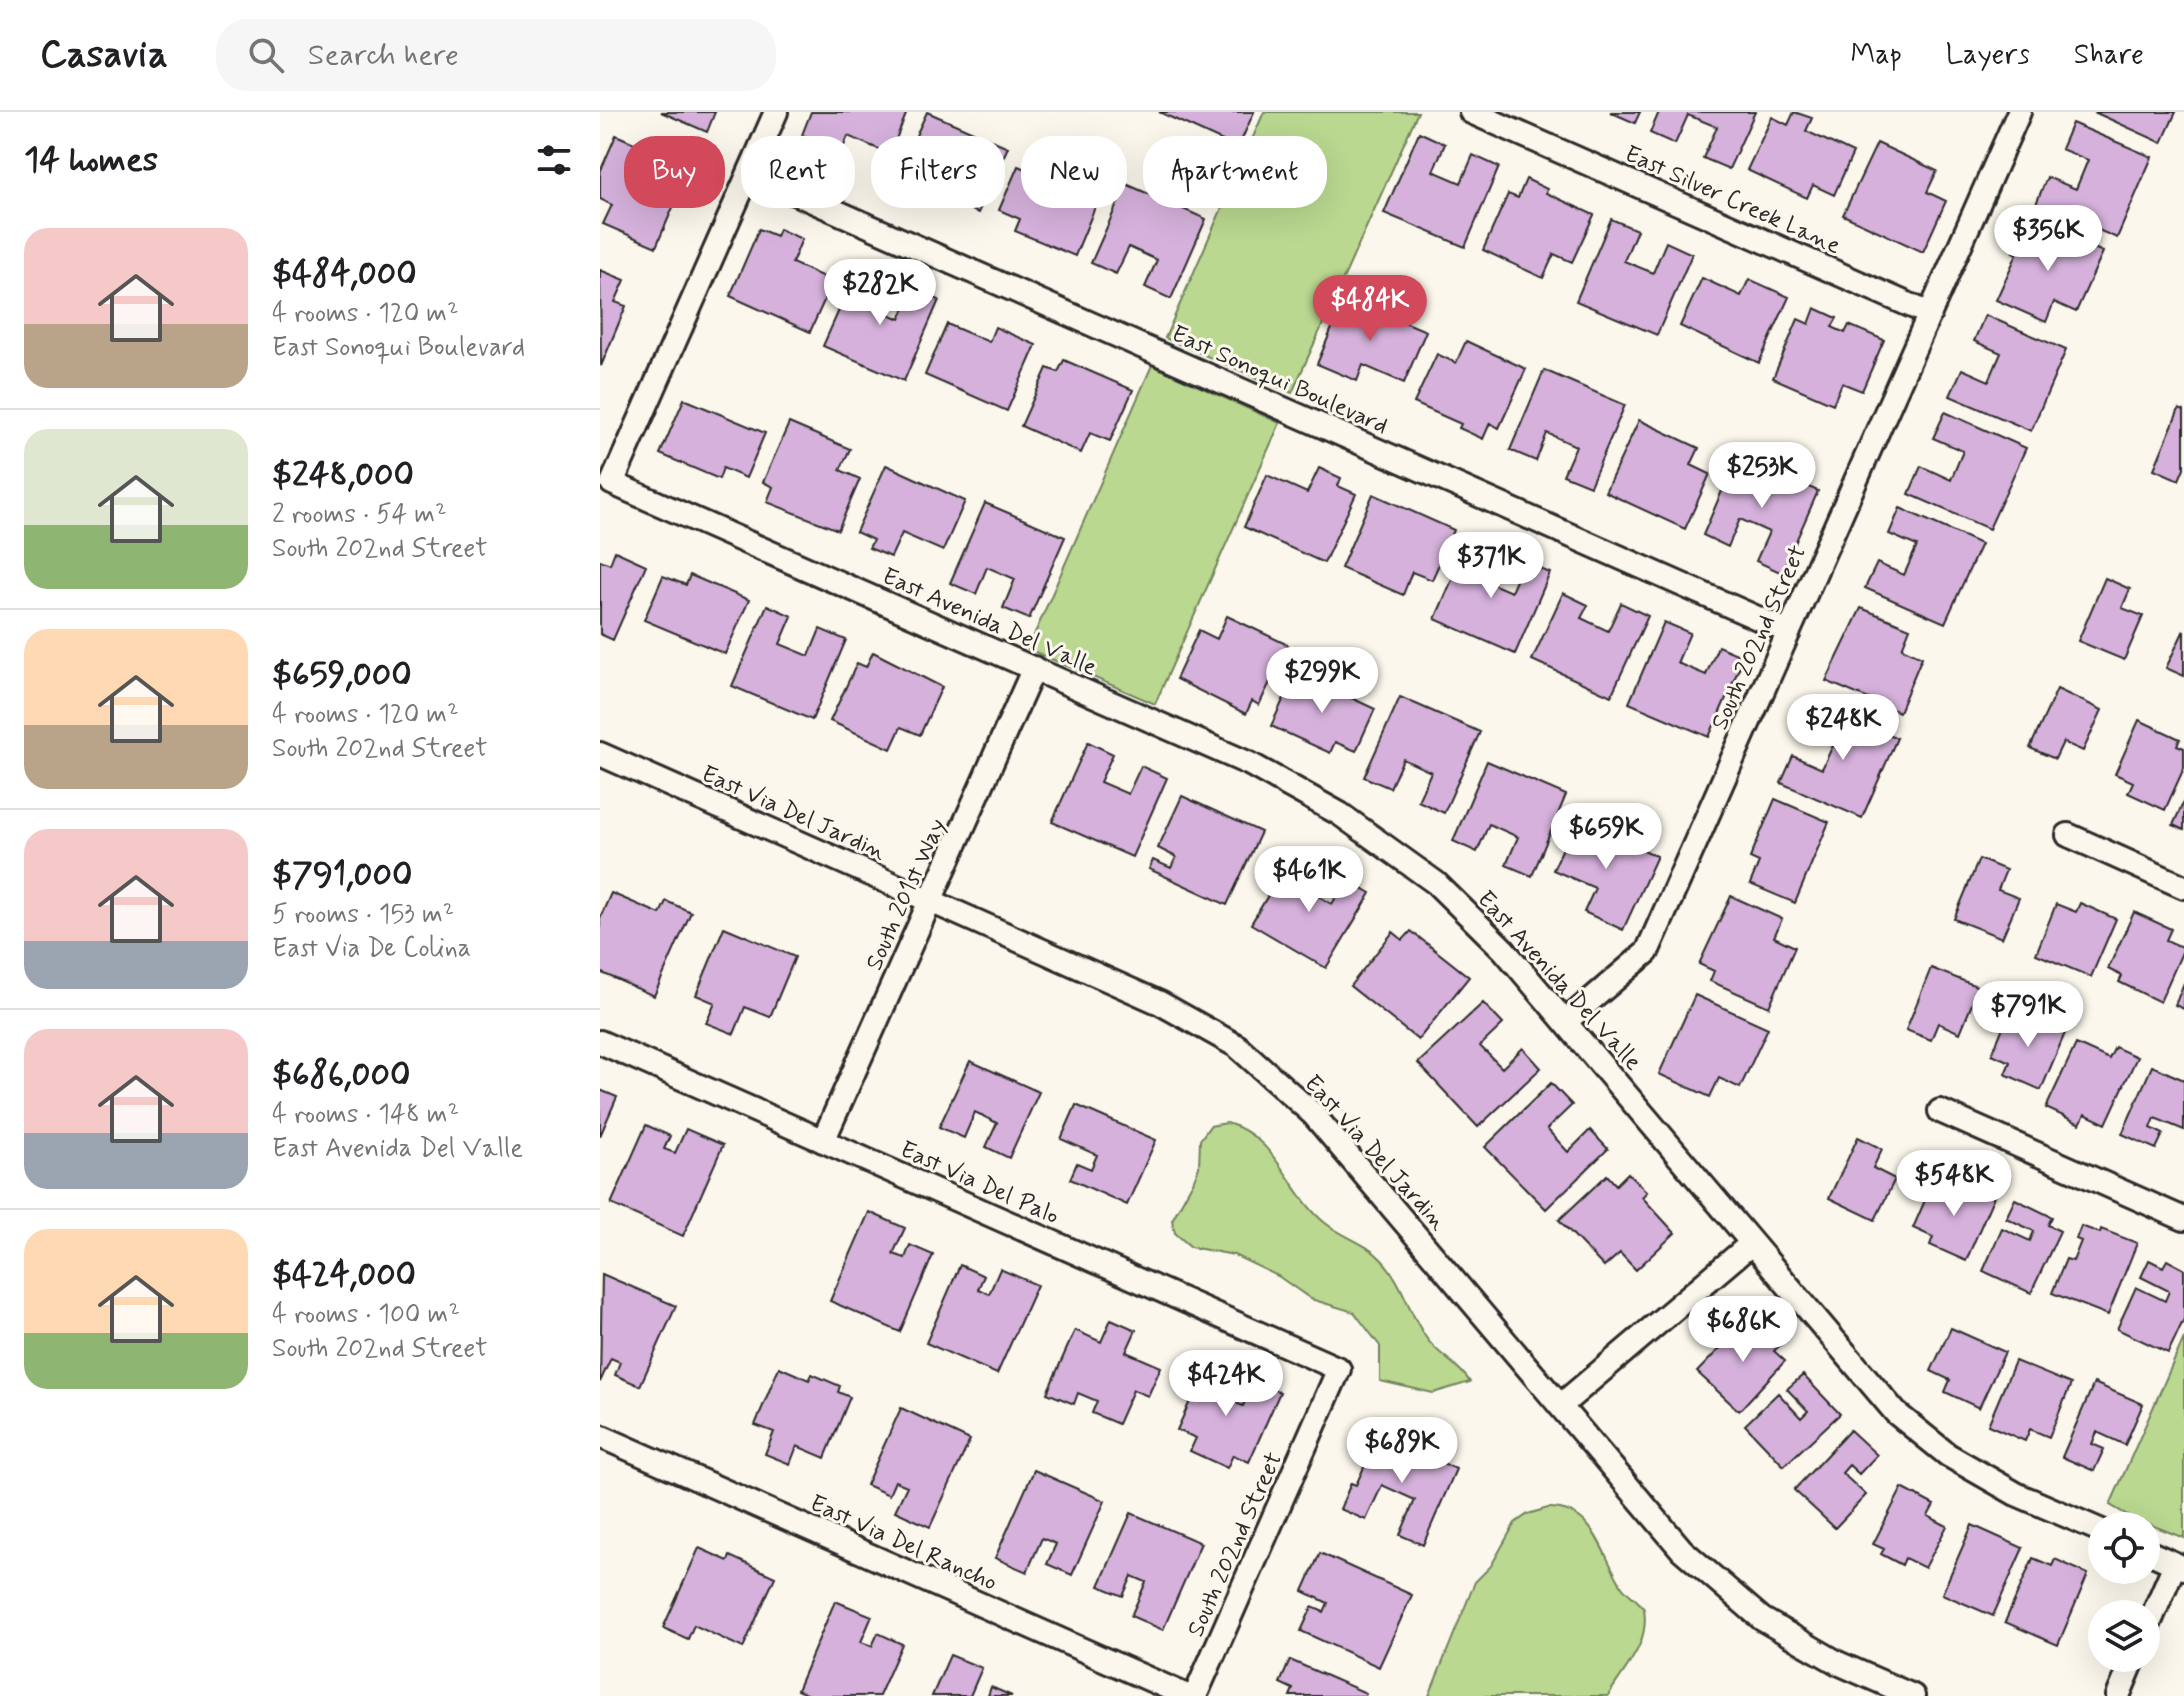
<!DOCTYPE html>
<meta charset="utf-8">
<style>
:root{--surface:#fff;--page:#f6f6f6;--text:#202124;--muted:#757577;--line:#e0e0e0;--accent:#d1495b}
body{margin:0;font-family:Mynerve,sans-serif;background:var(--page);color:var(--text);height:100vh;display:flex;flex-direction:column;font-size:30px;white-space:nowrap}
*{box-sizing:border-box;margin:0}
p{font-size:26px;color:var(--muted)}
.icon{flex:none;width:44px;height:44px;fill:none;stroke:currentColor;stroke-width:2;stroke-linecap:round;stroke-linejoin:round}
.map{position:relative;flex:1;overflow:hidden}
.drawer{display:flex;flex-direction:column;background:var(--surface);width:600px}
.drawer>*{flex:none}
.top-card{position:absolute;left:24px;top:24px;width:760px;height:72px;display:flex;gap:16px}
.buttons{position:absolute;left:1488px;top:1400px;display:grid;gap:16px}
.buttons a{display:grid;place-items:center;width:72px;height:72px;border-radius:50%;background:var(--surface);box-shadow:0 8px 32px #0002;font-size:40px}
.price{position:absolute;translate:-50% -68px;padding:0 18px;border-radius:28px;background:#fff;color:#222;font-size:26px;line-height:52px;filter:drop-shadow(0 2px 4px #0008)}
.price::after{content:'';position:absolute;left:50%;top:48px;width:24px;height:18px;margin-left:-12px;background:inherit;clip-path:polygon(0 0,100% 0,50% 100%)}
.price.selected{background:var(--accent);color:#fff}
ul{padding:0;list-style:none}
li{display:flex;align-items:center;gap:24px;height:200px;padding:0 24px}
li+li{border-top:2px solid var(--line)}
li span{display:grid;place-items:center;flex:none;width:224px;height:160px;border-radius:24px;color:#555}
li>.icon{margin-inline-start:auto}
span .icon{width:96px;height:96px;fill:#fffc;stroke-width:1}
li b{font-size:34px}
h2{display:flex;justify-content:space-between;align-items:center;height:96px;padding:0 24px;font-size:34px}
.chip{padding:0 28px;border-radius:32px;background:var(--surface);box-shadow:0 8px 32px #0002;font-size:28px;line-height:72px}
.chip.selected{background:var(--accent);color:#fff}
header{display:flex;align-items:center;gap:48px;box-sizing:border-box;height:112px;padding:0 40px;background:var(--surface);border-bottom:2px solid var(--line)}
header strong{font-size:38px}
nav{display:flex;gap:44px;margin-inline-start:auto;font-size:28px}
.search{width:560px;height:72px;background:var(--page);display:flex;align-items:center;gap:20px;box-sizing:border-box;padding:0 28px;border-radius:32px;color:var(--muted);font-size:30px}
main{display:flex;flex:1;min-height:0}
.map>svg:first-child{display:block}
</style>
<header>
<strong>Casavia</strong>
<div class="search"><svg class="icon" aria-label="search" viewBox="0 0 24 24"><circle cx="10" cy="10" r="6"/><path d="M15 15l6 6"/></svg>Search here</div>
<nav><a>Map</a><a>Layers</a><a>Share</a></nav>
</header>
<main>
<section class="drawer">
<h2>14 homes<svg class="icon" aria-label="filters" viewBox="0 0 24 24"><path d="M4 7h16M4 17h16"/><circle cx="9" cy="7" r="2"/><circle cx="15" cy="17" r="2"/></svg></h2>
<ul>
<li><span style="background:linear-gradient(#f6c9c9 60%,#b9a48a 0)"><svg class="icon" aria-label="home" viewBox="0 0 24 24"><path d="M3 11l9-7 9 7M6 9v11h12V9"/></svg></span><div><b>$484,000</b><p>4 rooms · 120 m²</p><p>East Sonoqui Boulevard</p></div></li>
<li><span style="background:linear-gradient(#dfe7d0 60%,#8fb573 0)"><svg class="icon" aria-label="home" viewBox="0 0 24 24"><path d="M3 11l9-7 9 7M6 9v11h12V9"/></svg></span><div><b>$248,000</b><p>2 rooms · 54 m²</p><p>South 202nd Street</p></div></li>
<li><span style="background:linear-gradient(#ffd9b3 60%,#b9a48a 0)"><svg class="icon" aria-label="home" viewBox="0 0 24 24"><path d="M3 11l9-7 9 7M6 9v11h12V9"/></svg></span><div><b>$659,000</b><p>4 rooms · 120 m²</p><p>South 202nd Street</p></div></li>
<li><span style="background:linear-gradient(#f6c9c9 70%,#9aa5b1 0)"><svg class="icon" aria-label="home" viewBox="0 0 24 24"><path d="M3 11l9-7 9 7M6 9v11h12V9"/></svg></span><div><b>$791,000</b><p>5 rooms · 153 m²</p><p>East Via De Colina</p></div></li>
<li><span style="background:linear-gradient(#f6c9c9 65%,#9aa5b1 0)"><svg class="icon" aria-label="home" viewBox="0 0 24 24"><path d="M3 11l9-7 9 7M6 9v11h12V9"/></svg></span><div><b>$686,000</b><p>4 rooms · 148 m²</p><p>East Avenida Del Valle</p></div></li>
<li><span style="background:linear-gradient(#ffd9b3 65%,#8fb573 0)"><svg class="icon" aria-label="home" viewBox="0 0 24 24"><path d="M3 11l9-7 9 7M6 9v11h12V9"/></svg></span><div><b>$424,000</b><p>4 rooms · 100 m²</p><p>South 202nd Street</p></div></li>
</ul>
</section>
<div class="map">
<svg width="1584" height="1584" viewBox="0 0 1584 1584">
<rect width="100%" height="100%" fill="#fbf7ec"/>
<filter id="ink" filterUnits="userSpaceOnUse"><feTurbulence type="fractalNoise" baseFrequency=".0125" numOctaves="2"/><feDisplacementMap in="SourceGraphic" scale="16" xChannelSelector="R" yChannelSelector="G"/><feConvolveMatrix kernelMatrix="1 2 1 2 8 2 1 2 1" color-interpolation-filters="sRGB"/></filter>
<g filter="url(#ink)">
<!-- green -->
<path fill="#bad890" stroke="#72825e" stroke-width="2" d="M 664,0 L 818,0 L 692,281 L 565,226 Z
M 552,253 L 680,311 L 555,592 L 428,537 Z
M 627,1011 C 677,1025 688,1080 724,1110 C 742,1125 765,1130 781,1147 C 803,1170 809,1202 827,1227 C 839,1244 858,1251 870,1270 L 833,1281 L 780,1269 L 780,1234 L 754,1200 L 711,1187 L 678,1164 L 634,1143 L 591,1135 L 575,1121 L 572,1108 L 593,1070 L 599,1055 L 600,1028 L 610,1014 Z
M 1584,1226 L 1584,1426 L 1531,1405 L 1510,1393 Z
M 948,1396 C 995,1395 1001,1442 1022,1474 C 1028,1483 1038,1487 1044,1497 C 1050,1533 1024,1556 1008,1584 L 829,1584 L 875,1470 L 891,1454 L 915,1411 L 928,1402 Z"/>
<!-- building -->
<path fill="#d5b1db" stroke="#2b2b2b" stroke-width="2" d="M 61,0 L 115,0 L 107,20 Z
M 211,0 L 307,0 L 290,42 L 248,24 L 242,39 L 202,23 Z
M 327,0 L 408,35 L 378,101 L 339,83 L 346,68 L 304,49 Z
M 559,0 L 654,0 L 638,36 Z
M 1010,0 L 1040,0 L 1035,11 Z
M 1059,0 L 1155,0 L 1129,57 L 1103,46 L 1117,15 L 1088,3 L 1075,32 L 1050,21 Z
M 1194,0 L 1212,6 L 1206,19 L 1253,41 L 1234,83 L 1213,73 L 1207,86 L 1147,58 L 1172,5 L 1188,13 Z
M 1494,0 L 1576,0 L 1562,31 Z
M 1472,11 L 1552,45 L 1517,126 L 1436,92 L 1447,65 L 1476,77 L 1488,48 L 1461,37 Z
M 819,20 L 845,32 L 833,59 L 861,71 L 873,43 L 899,55 L 865,135 L 784,101 Z
M 16,23 L 75,49 L 71,59 L 86,65 L 56,135 L 3,112 L 12,93 L 0,87 L 0,60 Z
M 1277,31 L 1337,59 L 1327,80 L 1346,89 L 1323,140 L 1243,103 Z
M 418,54 L 498,88 L 475,144 L 415,119 L 420,107 L 399,98 Z
M 926,67 L 947,77 L 946,81 L 994,103 L 972,150 L 954,142 L 943,166 L 883,138 L 908,82 L 918,86 Z
M 526,72 L 606,107 L 571,187 L 545,175 L 557,148 L 529,135 L 516,162 L 491,151 Z
M 1011,107 L 1037,118 L 1024,149 L 1053,161 L 1066,130 L 1092,142 L 1057,223 L 976,189 Z
M 1445,114 L 1503,140 L 1476,200 L 1454,190 L 1446,210 L 1396,188 L 1417,142 L 1413,140 L 1424,115 L 1441,123 Z
M 159,117 L 176,124 L 179,117 L 202,127 L 192,151 L 233,169 L 210,220 L 130,184 Z
M 259,153 L 284,164 L 271,194 L 300,207 L 314,176 L 339,188 L 304,269 L 223,234 Z
M 0,158 L 25,168 L 15,190 L 26,194 L 1,254 Z
M 1102,166 L 1141,184 L 1149,167 L 1189,185 L 1159,251 L 1080,214 Z
M 745,185 L 826,219 L 804,271 L 763,253 L 757,269 L 717,252 Z
M 1215,196 L 1237,206 L 1232,215 L 1245,221 L 1249,213 L 1284,228 L 1262,279 L 1242,271 L 1233,292 L 1173,266 L 1198,207 L 1209,212 Z
M 1385,203 L 1466,238 L 1431,319 L 1350,284 L 1362,257 L 1389,269 L 1401,241 L 1374,229 Z
M 347,212 L 389,230 L 395,215 L 436,233 L 407,299 L 325,263 Z
M 866,229 L 926,257 L 899,316 L 890,311 L 883,327 L 859,316 L 861,312 L 814,291 L 837,242 L 856,251 Z
M 464,248 L 533,278 L 510,329 L 490,321 L 481,341 L 421,314 L 447,256 L 458,260 Z
M 944,258 L 1025,293 L 990,374 L 963,363 L 976,334 L 947,321 L 936,349 L 910,338 Z
M 84,287 L 165,321 L 146,366 L 123,356 L 119,367 L 60,342 Z
M 1579,297 L 1584,299 L 1584,356 L 1579,368 L 1554,357 Z
M 1345,300 L 1426,336 L 1389,417 L 1309,382 L 1321,354 L 1351,368 L 1363,339 L 1333,326 Z
M 1039,308 L 1099,336 L 1091,353 L 1110,362 L 1085,417 L 1005,380 Z
M 189,311 L 250,337 L 240,358 L 260,367 L 238,418 L 167,390 L 173,375 L 163,370 Z
M 1137,344 L 1218,379 L 1182,461 L 1156,449 L 1169,420 L 1140,407 L 1128,435 L 1103,423 Z
M 286,353 L 365,389 L 343,439 L 302,421 L 291,445 L 269,436 L 273,428 L 256,420 Z
M 719,356 L 741,366 L 738,374 L 756,382 L 724,451 L 644,415 L 667,363 L 707,381 Z
M 773,382 L 854,418 L 832,468 L 812,460 L 803,483 L 741,456 Z
M 385,391 L 465,425 L 429,507 L 403,496 L 415,467 L 387,455 L 376,482 L 350,471 Z
M 1300,396 L 1381,432 L 1345,511 L 1265,476 L 1277,451 L 1304,463 L 1317,434 L 1289,422 Z
M 870,426 L 896,437 L 883,468 L 911,480 L 924,450 L 950,461 L 915,542 L 835,507 Z
M 15,439 L 46,453 L 13,528 L 0,522 L 0,448 L 10,452 Z
M 90,463 L 149,488 L 125,542 L 44,508 L 63,464 L 86,473 Z
M 1505,466 L 1530,477 L 1522,496 L 1543,504 L 1524,548 L 1478,529 Z
M 963,481 L 988,493 L 981,506 L 1008,519 L 1021,491 L 1048,504 L 1011,584 L 932,548 Z
M 167,493 L 192,504 L 180,532 L 209,544 L 220,517 L 246,528 L 212,608 L 132,574 Z
M 1261,496 L 1310,516 L 1302,536 L 1322,545 L 1299,600 L 1226,569 Z
M 627,504 L 688,533 L 659,593 L 652,589 L 646,602 L 576,567 L 599,518 L 617,527 Z
M 1064,510 L 1090,521 L 1077,551 L 1106,563 L 1118,534 L 1144,545 L 1109,625 L 1029,591 Z
M 1584,518 L 1584,564 L 1566,556 Z
M 273,540 L 342,575 L 320,623 L 301,615 L 291,637 L 230,609 L 257,551 L 266,555 Z
M 696,560 L 775,597 L 756,639 L 735,630 L 730,641 L 671,614 Z
M 1457,577 L 1502,598 L 1483,639 L 1463,630 L 1455,647 L 1430,636 Z
M 800,585 L 880,620 L 844,701 L 818,689 L 831,660 L 803,647 L 790,676 L 764,665 Z
M 1216,590 L 1297,626 L 1262,706 L 1181,671 L 1193,644 L 1222,657 L 1235,629 L 1205,616 Z
M 1539,608 L 1580,627 L 1577,633 L 1584,636 L 1584,656 L 1565,698 L 1528,681 L 1533,670 L 1515,662 Z
M 488,630 L 513,642 L 500,670 L 528,682 L 541,654 L 567,666 L 532,745 L 452,710 Z
M 887,649 L 966,683 L 932,764 L 906,753 L 918,725 L 889,712 L 877,740 L 853,729 Z
M 582,684 L 661,720 L 627,793 L 549,757 L 553,748 L 571,756 L 576,745 L 558,736 Z
M 1175,687 L 1229,710 L 1195,791 L 1150,772 L 1159,750 L 1150,746 Z
M 1584,689 L 1584,718 L 1573,713 Z
M 976,707 L 1057,744 L 1023,818 L 984,800 L 995,776 L 953,758 Z
M 692,743 L 716,758 L 705,776 L 732,792 L 747,767 L 771,781 L 726,856 L 651,812 Z
M 1379,747 L 1406,758 L 1398,778 L 1419,786 L 1402,826 L 1354,807 Z
M 11,781 L 60,802 L 66,789 L 91,800 L 54,884 L 0,860 L 0,806 Z
M 1131,784 L 1182,807 L 1174,825 L 1195,835 L 1169,895 L 1110,869 L 1114,859 L 1099,852 Z
M 1480,791 L 1516,807 L 1491,865 L 1436,842 L 1456,792 L 1476,800 Z
M 1534,800 L 1571,817 L 1566,828 L 1584,836 L 1560,890 L 1519,870 L 1522,864 L 1508,857 Z
M 124,815 L 195,845 L 170,905 L 145,895 L 134,922 L 106,911 L 115,891 L 96,883 Z
M 811,819 L 869,865 L 818,928 L 750,874 L 793,820 L 803,828 Z
M 1331,856 L 1379,875 L 1360,921 L 1338,911 L 1331,928 L 1306,918 Z
M 1584,871 L 1584,897 L 1575,893 Z
M 1095,883 L 1168,916 L 1140,976 L 1119,966 L 1110,985 L 1059,962 Z
M 883,891 L 903,912 L 880,934 L 902,956 L 923,936 L 941,956 L 878,1015 L 818,951 Z
M 1410,898 L 1465,921 L 1441,978 L 1405,962 L 1410,950 L 1392,942 Z
M 1476,932 L 1509,947 L 1515,935 L 1537,945 L 1506,1012 L 1485,1002 L 1480,1012 L 1446,996 Z
M 370,949 L 439,980 L 409,1046 L 386,1035 L 397,1011 L 375,1000 L 364,1026 L 339,1015 Z
M 1552,954 L 1584,968 L 1584,1018 L 1555,1006 L 1551,1016 L 1563,1022 L 1556,1037 L 1522,1022 Z
M 951,971 L 972,993 L 947,1017 L 968,1040 L 990,1018 L 1008,1037 L 946,1097 L 885,1035 Z
M 0,978 L 17,985 L 0,1024 Z
M 476,993 L 556,1028 L 527,1093 L 470,1067 L 477,1051 L 491,1057 L 497,1043 L 461,1027 Z
M 46,1013 L 70,1024 L 64,1037 L 75,1041 L 86,1017 L 123,1033 L 83,1124 L 11,1092 Z
M 1258,1025 L 1282,1037 L 1273,1056 L 1295,1067 L 1275,1108 L 1229,1086 Z
M 1028,1061 L 1047,1080 L 1042,1085 L 1075,1121 L 1036,1158 L 1020,1141 L 1004,1155 L 959,1108 L 1007,1063 L 1016,1073 Z
M 1357,1068 L 1394,1084 L 1366,1149 L 1330,1133 L 1333,1125 L 1313,1116 L 1332,1072 L 1351,1080 Z
M 1415,1087 L 1452,1105 L 1448,1113 L 1460,1119 L 1431,1181 L 1383,1159 L 1402,1116 L 1430,1129 L 1434,1119 L 1406,1106 Z
M 269,1100 L 305,1116 L 293,1142 L 305,1146 L 310,1133 L 333,1143 L 300,1220 L 230,1189 Z
M 1481,1114 L 1500,1121 L 1501,1117 L 1537,1131 L 1508,1203 L 1452,1181 L 1466,1147 L 1473,1149 L 1481,1129 L 1476,1127 Z
M 1549,1148 L 1563,1155 L 1567,1148 L 1584,1157 L 1584,1207 L 1568,1241 L 1517,1217 L 1536,1175 L 1565,1189 L 1569,1179 L 1541,1165 Z
M 360,1153 L 384,1164 L 378,1177 L 389,1182 L 400,1157 L 437,1173 L 397,1262 L 326,1231 Z
M 2,1162 L 76,1194 L 40,1274 L 15,1263 L 20,1250 L 11,1246 L 0,1270 Z
M 1151,1204 L 1181,1232 L 1174,1239 L 1185,1249 L 1139,1299 L 1097,1260 Z
M 511,1207 L 536,1218 L 526,1240 L 561,1255 L 548,1284 L 533,1278 L 518,1312 L 492,1301 L 497,1289 L 478,1281 L 474,1292 L 447,1281 L 475,1218 L 501,1230 Z
M 1351,1216 L 1405,1240 L 1379,1296 L 1345,1280 L 1350,1268 L 1331,1259 Z
M 608,1249 L 633,1259 L 622,1285 L 643,1294 L 654,1269 L 680,1280 L 649,1350 L 633,1343 L 627,1356 L 590,1339 L 596,1326 L 577,1318 Z
M 1415,1249 L 1471,1272 L 1449,1325 L 1430,1317 L 1425,1329 L 1388,1313 Z
M 179,1255 L 209,1268 L 212,1262 L 240,1274 L 238,1280 L 250,1285 L 225,1346 L 197,1334 L 190,1352 L 165,1342 L 174,1320 L 155,1313 Z
M 1203,1263 L 1240,1302 L 1184,1354 L 1145,1313 L 1178,1281 L 1201,1306 L 1208,1299 L 1187,1277 Z
M 1494,1271 L 1543,1292 L 1525,1333 L 1497,1320 L 1492,1332 L 1504,1337 L 1494,1359 L 1462,1345 Z
M 301,1296 L 370,1328 L 330,1415 L 295,1399 L 307,1374 L 295,1369 L 289,1383 L 266,1373 Z
M 1250,1318 L 1277,1343 L 1259,1362 L 1249,1353 L 1242,1361 L 1266,1383 L 1235,1416 L 1194,1378 Z
M 779,1322 L 856,1357 L 823,1433 L 800,1423 L 815,1388 L 782,1373 L 766,1408 L 740,1397 L 751,1371 L 756,1373 Z
M 434,1358 L 505,1389 L 472,1463 L 447,1452 L 456,1432 L 442,1426 L 427,1460 L 395,1446 Z
M 1302,1376 L 1334,1393 L 1328,1404 L 1347,1414 L 1325,1456 L 1305,1446 L 1302,1453 L 1281,1442 L 1284,1437 L 1273,1432 Z
M 531,1401 L 601,1431 L 563,1518 L 531,1504 L 546,1470 L 532,1464 L 523,1484 L 499,1474 Z
M 1372,1413 L 1423,1436 L 1393,1504 L 1342,1482 Z
M 99,1436 L 128,1449 L 130,1444 L 175,1465 L 143,1536 L 94,1513 L 88,1527 L 63,1516 Z
M 720,1441 L 812,1483 L 779,1555 L 701,1519 L 712,1495 L 724,1500 L 728,1491 L 703,1479 Z
M 1433,1446 L 1452,1454 L 1455,1447 L 1488,1462 L 1458,1533 L 1405,1510 Z
M 235,1489 L 272,1504 L 261,1530 L 272,1534 L 278,1521 L 302,1532 L 279,1584 L 210,1584 L 197,1578 Z
M 350,1543 L 382,1556 L 370,1584 L 332,1584 Z
M 690,1548 L 766,1581 L 765,1584 L 690,1584 L 693,1577 L 680,1571 Z
M 391,1575 L 412,1584 L 388,1584 Z"/>
<g fill="none" stroke-linecap="round" stroke-linejoin="round">
<!-- street casing -->
<g stroke="#2b2b2b" stroke-width="28">
<path id="street" d="M 176,0 L 12,371 L 650,652 L 740,702 L 836,771 L 904,838 L 1296,1301 L 1348,1343 L 1416,1382 L 1502,1419
M 871,0 L 1330,202
M 149,61 L 1189,520
M 0,642 L 560,891 L 637,934 L 713,1002 L 1082,1438 L 1162,1507 L 1238,1551 L 1313,1584
M 1468,723 L 1584,775
M 965,910 L 1047,840 L 1419,0
M 0,930 L 739,1257 L 595,1584
M 1340,999 L 1584,1107
M 223,1029 L 434,556
M 960,1294 L 1152,1131
M 0,1324 L 587,1584
M 1546,1439 L 1584,1456
M 1546,1519 L 1575,1452
M 1518,1584 L 1534,1546"/>
</g>
<!-- street -->
<use href="#street" stroke="#fbf7ec" stroke-width="22"/>
</g>
</g>
<g text-anchor="middle" stroke-width="6" stroke-linejoin="round" paint-order="stroke">
<!-- street labels -->
<g font-size="24" fill="#2b2b2b" stroke="#fbf7ec">
<text transform="translate(1133 87) rotate(24)" y="8">East Silver Creek Lane</text>
<text transform="translate(680 267) rotate(24)" y="8">East Sonoqui Boulevard</text>
<text transform="translate(390 509) rotate(24)" y="8">East Avenida Del Valle</text>
<text transform="translate(1158 525) rotate(-66)" y="8">South 202nd Street</text>
<text transform="translate(194 700) rotate(24)" y="8">East Via Del Jardin</text>
<text transform="translate(305 782) rotate(-66)" y="8">South 201st Way</text>
<text transform="translate(960 868) rotate(48)" y="8">East Avenida Del Valle</text>
<text transform="translate(776 1040) rotate(48)" y="8">East Via Del Jardin</text>
<text transform="translate(380 1070) rotate(24)" y="8">East Via Del Palo</text>
<text transform="translate(304 1430) rotate(24)" y="8">East Via Del Rancho</text>
<text transform="translate(634 1432) rotate(-66)" y="8">South 202nd Street</text>
</g>
</g>
</svg>
<div class="buttons">
<a><svg class="icon" aria-label="locate" viewBox="0 0 24 24"><circle cx="12" cy="12" r="6"/><path d="M12 2v4M12 18v4M2 12h4M18 12h4"/></svg></a>
<a><svg class="icon" aria-label="layers" viewBox="0 0 24 24"><path d="M12 4l9 5-9 5-9-5zM3 14l9 5 9-5"/></svg></a>
</div>
<b class="price" style="left:1448px;top:161px">$356K</b>
<b class="price" style="left:280px;top:215px">$282K</b>
<b class="price selected" style="left:770px;top:231px">$484K</b>
<b class="price" style="left:1162px;top:398px">$253K</b>
<b class="price" style="left:891px;top:488px">$371K</b>
<b class="price" style="left:722px;top:603px">$299K</b>
<b class="price" style="left:1243px;top:650px">$248K</b>
<b class="price" style="left:1006px;top:759px">$659K</b>
<b class="price" style="left:709px;top:802px">$461K</b>
<b class="price" style="left:1428px;top:937px">$791K</b>
<b class="price" style="left:1354px;top:1106px">$548K</b>
<b class="price" style="left:1143px;top:1252px">$686K</b>
<b class="price" style="left:626px;top:1306px">$424K</b>
<b class="price" style="left:802px;top:1373px">$689K</b>
<div class="top-card">
<a class="chip selected">Buy</a>
<a class="chip">Rent</a>
<a class="chip">Filters</a>
<a class="chip">New</a>
<a class="chip">Apartment</a>
</div>
</div>
</main>
